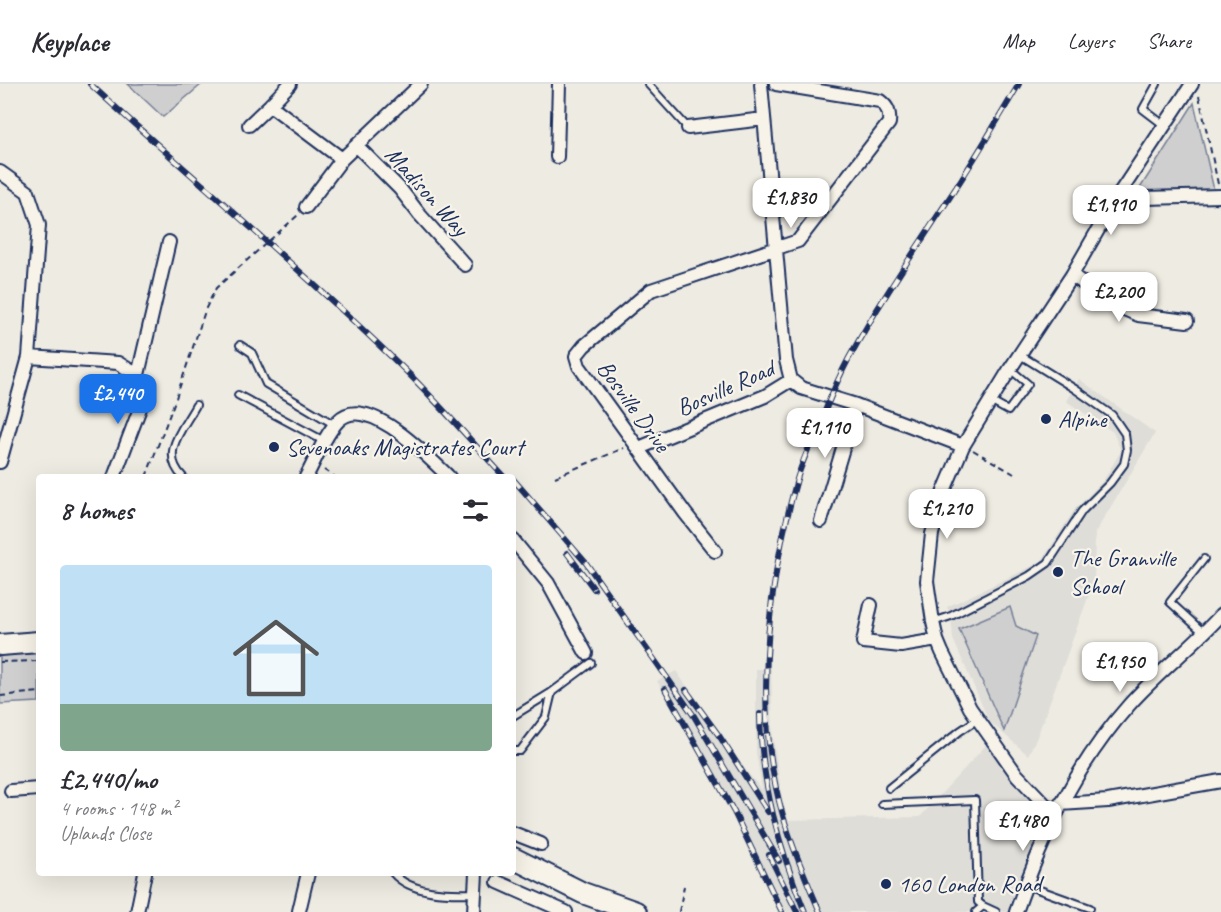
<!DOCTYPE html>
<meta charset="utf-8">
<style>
:root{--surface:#fff;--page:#f2f2f3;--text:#2b2b33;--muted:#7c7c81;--line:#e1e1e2;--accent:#1a73e8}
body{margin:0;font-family:Caveat,sans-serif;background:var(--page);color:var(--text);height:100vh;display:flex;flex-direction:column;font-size:22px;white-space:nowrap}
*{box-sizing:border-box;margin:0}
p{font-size:20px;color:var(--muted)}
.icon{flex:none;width:33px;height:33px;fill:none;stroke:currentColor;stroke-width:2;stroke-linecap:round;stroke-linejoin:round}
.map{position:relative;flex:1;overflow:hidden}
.details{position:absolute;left:36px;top:390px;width:480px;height:402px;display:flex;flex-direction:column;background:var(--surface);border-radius:6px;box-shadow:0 6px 24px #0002}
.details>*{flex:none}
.price{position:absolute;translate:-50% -51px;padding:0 14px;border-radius:12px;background:#fff;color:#222;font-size:20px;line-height:39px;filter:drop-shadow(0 2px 3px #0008)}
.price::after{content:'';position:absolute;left:50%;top:36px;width:18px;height:14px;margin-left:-9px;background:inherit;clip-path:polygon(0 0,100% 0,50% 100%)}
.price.current{background:var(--accent);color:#fff}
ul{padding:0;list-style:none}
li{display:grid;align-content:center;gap:12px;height:318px;padding:0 24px}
li span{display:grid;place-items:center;height:186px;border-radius:6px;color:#555}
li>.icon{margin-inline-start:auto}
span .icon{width:108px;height:108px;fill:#fffc;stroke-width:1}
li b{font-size:26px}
h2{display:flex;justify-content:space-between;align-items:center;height:72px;padding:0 24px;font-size:26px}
header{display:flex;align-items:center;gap:36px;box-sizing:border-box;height:84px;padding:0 30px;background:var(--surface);border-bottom:2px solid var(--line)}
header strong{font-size:28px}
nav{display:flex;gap:33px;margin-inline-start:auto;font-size:21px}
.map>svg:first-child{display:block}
</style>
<header>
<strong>Keyplace</strong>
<nav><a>Map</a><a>Layers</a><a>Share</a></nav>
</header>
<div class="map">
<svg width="1221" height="828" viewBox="0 0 1221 828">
<rect width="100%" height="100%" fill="#eeebe2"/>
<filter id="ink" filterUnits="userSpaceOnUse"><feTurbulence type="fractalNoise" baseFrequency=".0167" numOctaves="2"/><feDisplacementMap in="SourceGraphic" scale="12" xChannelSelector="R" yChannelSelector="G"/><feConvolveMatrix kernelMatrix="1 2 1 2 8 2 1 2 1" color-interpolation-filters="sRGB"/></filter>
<g filter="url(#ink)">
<!-- built -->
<path fill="#deddd8" d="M 1079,295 L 1155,349 L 1095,449 L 1094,497 L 1037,653 L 1028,671 L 989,637 L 953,555 L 951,532 L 947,523 L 1041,478 L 1075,425 L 1103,397 L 1121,367 L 1113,348 L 1066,317 Z
M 756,585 L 771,585 L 773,653 L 782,714 L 788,736 L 920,733 L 988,659 L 1050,738 L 1011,828 L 778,828 L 714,694 L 657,597 L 676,587 L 747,688 L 762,706 L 756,668 Z"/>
<!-- green -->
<path fill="#cfcfcf" stroke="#757f96" stroke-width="1.5" d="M 128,0 L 202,0 L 163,33 Z
M 1194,19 L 1214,106 L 1137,109 Z
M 1010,523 L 1016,542 L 1036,552 L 1004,647 L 959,545 Z
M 39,558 L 39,618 L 0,620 L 0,561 Z"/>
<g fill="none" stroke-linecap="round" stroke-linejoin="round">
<!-- lane casing -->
<g stroke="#1b2f5e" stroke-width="10">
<path id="lane" d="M 648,0 L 688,44
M 1157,0 L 1143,25 L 1164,41
M 240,261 L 252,269 L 266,300 L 335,341
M 238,311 L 324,357
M 990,317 L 1008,327 L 1028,300 L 1010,285
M 183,393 C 159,369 183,345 196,321
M 933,538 L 951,532 L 1029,492 L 1048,479 L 1082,427 L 1110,399 L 1124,380 L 1127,366 L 1125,350 L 1112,331 L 1075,305 L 1020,271
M 1204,549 L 1170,518 L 1204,475
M 513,632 L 552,608 L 591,579
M 513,667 L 520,667 L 546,633 L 552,608
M 889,704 L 960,647 L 978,635
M 882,720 L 975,716 L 978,818 L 983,822 L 996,828
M 393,789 C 411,810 449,810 475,809
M 1026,801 L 1090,824
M 976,828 L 983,822"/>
</g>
<!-- street casing -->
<g stroke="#1b2f5e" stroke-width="16">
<path id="street" d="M 290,0 L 270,21 L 342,75
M 761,0 L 786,276 L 791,296
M 249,41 L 270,21
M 688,44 L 764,35
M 357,62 L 400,105 L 420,131 L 465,181
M 557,73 L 559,0
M 0,88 L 28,108 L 39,141 L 29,273 L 0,378
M 1117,113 L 1145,114 L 1221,112
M 306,123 L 342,75 L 421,0
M 1072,191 L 1110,219 L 1138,231 L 1187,237
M 29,273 L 118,279 L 138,291 L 169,158
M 791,296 L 801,304 L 856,321 L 963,362
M 639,364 L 765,312 L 791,296
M 114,393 L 142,319 L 138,291
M 306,393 C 316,375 324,352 338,337 C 366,307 429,374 449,393
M 821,437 L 856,321
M 513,456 L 548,499 L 586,569
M 715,467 L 685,429 L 579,282 L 576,272 L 584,262 L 651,206 L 798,157 L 889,39 C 890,29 888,23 880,17 L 776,0
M 871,521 L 863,558 L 901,562 L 937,556
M 11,707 L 39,705
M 1060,720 L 1108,717 L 1221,697
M 1055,731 L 1017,691 L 970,624 L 942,568 L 937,556 L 933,538 L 927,497 L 932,450 L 944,407 L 963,362 L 1010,285 L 1072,191 L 1117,113 L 1192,0
M 513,749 L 541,760
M 498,798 L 566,828
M 299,827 L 308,789
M 137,828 L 145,789
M 474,828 L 476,789
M 1016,828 C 1043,751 1075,682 1129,621 C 1157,589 1192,563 1221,531"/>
</g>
<!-- primary casing -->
<g stroke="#1b2f5e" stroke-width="24">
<path id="primary" d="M 0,561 L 39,558
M 513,774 L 583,809 L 636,828"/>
</g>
<!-- path -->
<path stroke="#1b2f5e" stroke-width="2" stroke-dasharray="6 4.5" stroke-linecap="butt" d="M 1199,12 L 1218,100
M 973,366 L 1014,390
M 324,386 L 335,393
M 146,393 L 176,314 L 206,224 L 216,204 L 298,131
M 555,393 L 624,364
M 0,578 L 39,577
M 0,612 L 39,608
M 679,828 L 684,802"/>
<!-- lane -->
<use href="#lane" stroke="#f7f3e8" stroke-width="6"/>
<!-- street -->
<use href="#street" stroke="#f7f3e8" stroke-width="12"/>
<!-- primary -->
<use href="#primary" stroke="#f7f3e8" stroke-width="20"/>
<!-- rail casing -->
<g stroke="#1b2f5e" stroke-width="6">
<path id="rail" d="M 90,0 C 196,97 306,189 408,289 C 441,322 472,358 504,393
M 513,395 L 586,479 L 668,595 L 694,632 L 779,777
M 567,469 L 594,505
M 665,605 L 734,728 L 782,828
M 686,606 L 720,653 L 768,728
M 760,630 C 761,700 779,764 805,828
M 769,771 L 797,828
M 820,828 C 803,788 785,747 776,704 C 755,606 770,490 797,395 C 804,372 815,349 825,327 C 832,309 840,291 849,274 C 879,219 914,168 948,116 C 973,78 996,39 1019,0"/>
</g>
<!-- rail -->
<use href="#rail" stroke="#f7f3e8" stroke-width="4" stroke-dasharray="11" stroke-linecap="butt"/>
</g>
</g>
<!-- markers -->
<g fill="#1b2f5e" stroke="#f7f3e8" stroke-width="2">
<circle cx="1046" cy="335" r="6"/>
<circle cx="274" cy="363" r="6"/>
<circle cx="1058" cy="488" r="6"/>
<circle cx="886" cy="800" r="6"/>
</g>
<g text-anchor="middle" stroke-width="4.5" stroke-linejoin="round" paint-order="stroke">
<!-- street labels -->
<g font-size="24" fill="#1b2f5e" stroke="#f7f3e8">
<text transform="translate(427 107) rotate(48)" y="8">Madison Way</text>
<text transform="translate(725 304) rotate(-24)" y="8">Bosville Road</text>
<text transform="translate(634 322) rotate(54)" y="8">Bosville Drive</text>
</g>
<!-- poi labels -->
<g font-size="24" fill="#1b2f5e" stroke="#f7f3e8" text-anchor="start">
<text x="1058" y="343">Alpine</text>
<text x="286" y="371">Sevenoaks Magistrates Court</text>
<text x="1070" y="482">The Granville<tspan x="1070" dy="28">School</tspan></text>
<text x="898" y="808">160 London Road</text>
</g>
</g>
</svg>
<b class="price" style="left:791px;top:145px">£1,830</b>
<b class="price" style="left:1111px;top:152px">£1,910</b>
<b class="price" style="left:1119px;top:239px">£2,200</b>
<b class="price current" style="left:118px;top:341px">£2,440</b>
<b class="price" style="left:825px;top:375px">£1,110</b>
<b class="price" style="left:947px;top:456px">£1,210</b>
<b class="price" style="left:1120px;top:609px">£1,950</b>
<b class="price" style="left:1023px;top:768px">£1,480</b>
<section class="details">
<h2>8 homes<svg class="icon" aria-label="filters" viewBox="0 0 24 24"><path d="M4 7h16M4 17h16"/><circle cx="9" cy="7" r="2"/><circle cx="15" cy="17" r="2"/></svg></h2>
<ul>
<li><span style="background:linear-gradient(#bfe0f5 75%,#7fa58c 0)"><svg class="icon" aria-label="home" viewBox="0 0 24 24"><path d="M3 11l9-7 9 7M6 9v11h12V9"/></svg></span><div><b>£2,440/mo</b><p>4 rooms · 148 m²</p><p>Uplands Close</p></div></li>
</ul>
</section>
</div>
